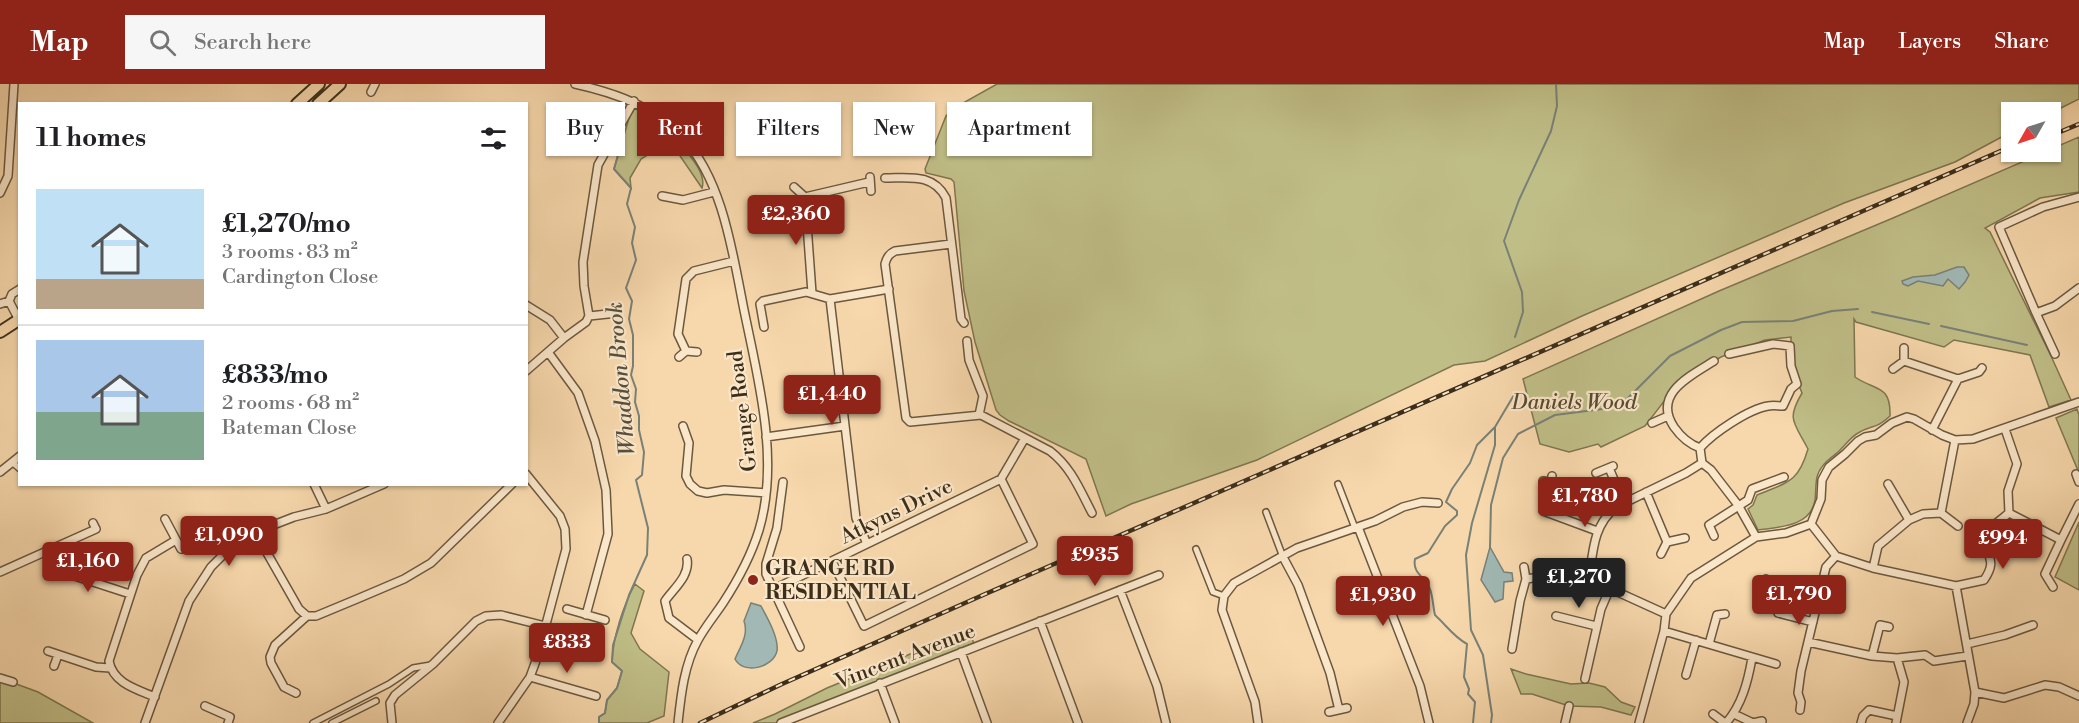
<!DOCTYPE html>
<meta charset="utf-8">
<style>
:root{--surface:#fff;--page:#f6f6f6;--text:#202124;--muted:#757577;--line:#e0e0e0;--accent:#8f2418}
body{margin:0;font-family:"Libre Bodoni",serif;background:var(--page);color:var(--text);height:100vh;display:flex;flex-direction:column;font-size:22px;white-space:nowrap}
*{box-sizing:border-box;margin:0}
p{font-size:20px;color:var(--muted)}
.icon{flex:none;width:33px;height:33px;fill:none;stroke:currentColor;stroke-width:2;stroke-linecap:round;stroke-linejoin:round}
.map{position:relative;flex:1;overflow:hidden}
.side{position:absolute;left:18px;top:18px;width:510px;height:384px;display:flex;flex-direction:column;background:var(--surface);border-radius:0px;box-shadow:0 2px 4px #0004}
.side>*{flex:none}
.guide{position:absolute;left:546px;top:18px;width:570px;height:54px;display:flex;gap:12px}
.needle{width:39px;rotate:231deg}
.tools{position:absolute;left:2001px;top:18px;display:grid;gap:12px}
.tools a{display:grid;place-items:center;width:60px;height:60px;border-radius:0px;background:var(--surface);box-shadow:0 2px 4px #0004;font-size:30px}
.price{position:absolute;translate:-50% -51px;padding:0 14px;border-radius:6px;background:var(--accent);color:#fff;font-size:20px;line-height:39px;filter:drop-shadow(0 2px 3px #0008)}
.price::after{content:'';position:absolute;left:50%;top:36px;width:18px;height:14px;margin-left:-9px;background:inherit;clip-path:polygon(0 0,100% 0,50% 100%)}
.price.active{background:#222;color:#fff}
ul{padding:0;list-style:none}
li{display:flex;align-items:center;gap:18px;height:150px;padding:0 18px}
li+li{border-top:2px solid var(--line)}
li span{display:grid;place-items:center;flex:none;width:168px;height:120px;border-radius:0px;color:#555}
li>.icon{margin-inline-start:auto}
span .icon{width:72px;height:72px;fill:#fffc;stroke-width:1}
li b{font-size:26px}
h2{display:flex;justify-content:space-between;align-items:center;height:72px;padding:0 18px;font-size:26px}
.tag{padding:0 21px;border-radius:0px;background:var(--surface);box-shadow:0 2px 4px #0004;font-size:21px;line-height:54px}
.tag.active{background:var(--accent);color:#fff}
header{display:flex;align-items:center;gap:36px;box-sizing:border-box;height:84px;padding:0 30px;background:var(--accent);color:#fff}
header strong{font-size:28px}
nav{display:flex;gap:33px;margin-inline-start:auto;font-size:21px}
.search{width:420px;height:54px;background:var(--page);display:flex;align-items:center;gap:15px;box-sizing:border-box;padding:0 21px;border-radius:0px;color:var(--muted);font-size:22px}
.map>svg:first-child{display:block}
</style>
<header>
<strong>Map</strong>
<div class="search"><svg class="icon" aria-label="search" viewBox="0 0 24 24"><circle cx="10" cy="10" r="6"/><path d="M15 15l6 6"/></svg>Search here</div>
<nav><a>Map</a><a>Layers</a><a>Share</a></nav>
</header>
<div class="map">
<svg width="2079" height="639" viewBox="0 0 2079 639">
<rect width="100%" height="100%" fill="#f7d8ac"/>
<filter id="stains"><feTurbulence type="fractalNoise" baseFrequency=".00333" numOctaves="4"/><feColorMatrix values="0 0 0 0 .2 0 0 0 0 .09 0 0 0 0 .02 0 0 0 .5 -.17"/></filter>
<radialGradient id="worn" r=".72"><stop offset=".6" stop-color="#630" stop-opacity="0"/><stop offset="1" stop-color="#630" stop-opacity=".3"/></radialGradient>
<!-- green -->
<path fill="#c0be87" stroke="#7e7651" stroke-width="1.5" d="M 997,0 L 2079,0 L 2079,15 L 2051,29 L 2012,28 L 2011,48 L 1955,78 L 1844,119 L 1582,232 L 1485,277 L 1454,281 L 1257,376 L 1131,420 L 1106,432 L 1086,375 L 1009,337 L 1000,331 L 996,326 L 975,258 L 964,207 L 954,98 L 951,95 L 926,89 L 925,85 L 946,32 L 954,24 Z
M 634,17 L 683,54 L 680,59 C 688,70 707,89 702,104 L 676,66 L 674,69 L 649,70 L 641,75 L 630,94 L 631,104 L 614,85 Z
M 2079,53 L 2079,108 L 2040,114 L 1985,144 L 1990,148 L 2051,272 L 2071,316 L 2049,323 L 2030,271 L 1954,256 L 1944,263 L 1856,238 L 1854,235 L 1855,293 C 1875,307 1891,300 1890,332 C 1877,345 1871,341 1858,349 C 1851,353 1847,359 1841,365 C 1837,370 1831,373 1827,377 C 1813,391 1817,399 1815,416 C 1811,443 1778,443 1758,446 L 1748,425 L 1753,421 L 1757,411 C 1788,398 1798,399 1808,365 C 1794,338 1786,336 1802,309 L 1791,282 L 1791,253 L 1765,256 L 1721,273 L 1682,294 L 1645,342 L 1601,363 L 1598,360 L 1569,368 L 1540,360 L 1523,295 L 1719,207 L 1893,134 L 2045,68 L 2050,68 L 2051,65 Z
M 2077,325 L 2079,331 L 2079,389 L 2056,334 Z
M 2079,438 L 2079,506 L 2055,493 Z
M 635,500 L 644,507 L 631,549 L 640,565 L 669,588 L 664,632 L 647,639 L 599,639 L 599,633 L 605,629 L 607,616 L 617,604 L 622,587 L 612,578 C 613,553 623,522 635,500 Z
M 969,546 L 974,560 L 776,639 L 753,639 L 775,630 L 827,604 Z
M 1511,585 L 1526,590 L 1571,600 L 1589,599 L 1605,603 L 1621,618 L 1635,623 L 1631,631 L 1601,623 L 1569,622 L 1532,610 L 1521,610 Z
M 0,594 L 38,608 L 93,639 L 0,639 Z"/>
<!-- water -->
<path fill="#a1b8b4" stroke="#798177" stroke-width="1.5" d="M 1957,183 L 1964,183 L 1969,191 L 1965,198 L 1959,205 L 1948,195 L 1943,202 L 1918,197 L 1908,202 L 1903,200 L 1902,197 L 1913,193 L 1935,191 Z
M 1490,463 L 1504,488 L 1512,489 L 1513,497 L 1504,498 L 1503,515 L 1495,518 L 1481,496 Z
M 751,519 L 761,522 C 767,533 779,554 777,567 C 773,584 743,591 735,575 C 740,563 749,551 744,537 Z"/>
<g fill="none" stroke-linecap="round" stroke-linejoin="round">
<!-- stream -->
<path stroke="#798177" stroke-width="2" d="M 1872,228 L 1929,240
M 1941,242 L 2027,261
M 1515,253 L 1523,228 L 1522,208 L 1504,157 L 1519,116 L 1551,47 L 1557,22 L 1556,0
M 1490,463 L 1491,421 L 1503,374 L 1518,350 L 1555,331 L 1610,324 L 1624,318 L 1670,272 L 1721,246 L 1742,238 L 1793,237 L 1832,227 L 1858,225
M 599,639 L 599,633 L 605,629 L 607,616 L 617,604 L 622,587 L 612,578 L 613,561 L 629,511 L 647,471 L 648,444 L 636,396 L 642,391 L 644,368 L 639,346 L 639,332 L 635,318 L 636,305 L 631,291 L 633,282 L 633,251 L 629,235 L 632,217 L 626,204 L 636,176 L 632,159 L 635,143 L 627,120 L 631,104 L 614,85 L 624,50
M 1473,639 L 1475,618 L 1468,610 L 1469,605 L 1464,593 L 1467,560 C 1454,553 1446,541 1435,531 C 1433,523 1433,513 1430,505 C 1426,493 1412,490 1415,475 L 1428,469 L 1445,442 L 1457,431 L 1457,427 L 1446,418 L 1452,405 L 1470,379 L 1477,361 L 1495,343 L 1514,311
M 1491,639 L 1492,631 L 1483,571 L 1471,546 L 1466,471 L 1472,439 L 1495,361 L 1495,343"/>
<!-- pedestrian casing -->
<g stroke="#6b583f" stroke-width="8">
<path id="pedestrian" d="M 12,378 L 20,385
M 1338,400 L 1355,444
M 1266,428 L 1283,473
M 1196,465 L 1213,508 L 1224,512
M 313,639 L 389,600 L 413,584 L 431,581
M 332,639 L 376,617"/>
</g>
<!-- minor casing -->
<g stroke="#6b583f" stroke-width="10">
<path id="minor" d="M 575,0 C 616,9 653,22 683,54 C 723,96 733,171 744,226 C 758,295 780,376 759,446 C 751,472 738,496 723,519 C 715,531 705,543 698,556 C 684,581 681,611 678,639
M 371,8 L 375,0
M 870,93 L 871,107
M 885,94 C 909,94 933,89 946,114 L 961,235 L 964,239
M 794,103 L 805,113 L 869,98
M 0,109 L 8,92 L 14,0
M 662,112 L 683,116 L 714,108
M 805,113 L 812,209
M 951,160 L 895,167 C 889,170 887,173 885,180 L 906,334 L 910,338 L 981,331 L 1050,367 C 1071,383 1080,406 1092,429
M 830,215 L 856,434 L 867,460
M 9,217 L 19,236
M 0,220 L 9,217 L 12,210 L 20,205
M 526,221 L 550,236 L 564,254
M 2036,229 L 1999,143 L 2043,123 L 2079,113
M 589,232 L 584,202 L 583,178 L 598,81 L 634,17
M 764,243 L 760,220 L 763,217 L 806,208 L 830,215 L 889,205
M 967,257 L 969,276 L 983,312 L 979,331
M 686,267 L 678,250 L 686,195 L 694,187 L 734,177
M 548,268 L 578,309 L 595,357 L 606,406 L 608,450 L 586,531
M 1729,270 L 1773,260 L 1790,262 L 1791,282 L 1797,300 L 1791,305 L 1783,322 C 1778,322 1773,321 1768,322 C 1749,325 1713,349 1700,364 L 1702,379 L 1711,386 L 1738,421 L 1756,453
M 2055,270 L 2036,229 L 2055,222 L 2079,204
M 679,273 L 686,267 L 697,268
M 1904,277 L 1904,264
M 1893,285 L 1904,277 L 1958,295
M 526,287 L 564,254 L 586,238 L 589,232 L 617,229
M 1652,339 L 1668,332
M 683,342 L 689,359 L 686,392 L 690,400 L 698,407 L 707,409 L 724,406 L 766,409
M 2005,345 L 2017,380 L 2008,407 L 2009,429
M 1932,346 L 1958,295 L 1979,288 L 1982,284
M 766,353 L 845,342
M 1955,356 L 1941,429 L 1958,442
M 1700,364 C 1689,360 1681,353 1674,343 C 1652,310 1690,292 1714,277
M 1609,384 L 1624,419
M 0,388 L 20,372
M 1596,389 L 1613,382
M 2076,390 L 2079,398
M 1001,395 L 1025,354
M 1543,397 L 1569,400
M 783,398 L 777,444 L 766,480 L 766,490 L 800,563
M 314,400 L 326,425
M 1888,400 L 1909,436
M 1646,408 L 1667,458
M 1543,427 L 1597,447
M 1546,428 L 1552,392
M 2009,429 L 2061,456 L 2045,490 L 2053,503
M 165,435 L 181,465
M 1811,440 L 1821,415 L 1822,396 L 1829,383 L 1845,370 L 1858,357 L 1865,353 L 1876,351 L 1892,339 L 1907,333 L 1914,335 L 1942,351 L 1955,356 L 1973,355 L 2079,318
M 1811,440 L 1836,472 L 1873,484 L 1956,502 L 1984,496 C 1999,474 1984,473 1986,454 C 1987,444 2002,435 2009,429
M 1358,443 L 1420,602 L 1429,639
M 255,448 L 299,525 L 307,532
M 1714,452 L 1709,441 L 1748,416 L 1752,405 L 1784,393
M 2061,456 L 2079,420
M 1661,470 L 1667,458 L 1685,454
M 1283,473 L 1298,501 L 1330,589 L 1339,626
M 687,475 C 690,492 674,504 665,517 L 669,534 L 698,556
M 832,477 L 864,542 L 1033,460 L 1001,395
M 1524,483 L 1526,495
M 1873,484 L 1878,462 L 1909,436 L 1923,430 L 1941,429
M 53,485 L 130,510
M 0,488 L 96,445 L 93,439
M 1589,495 C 1593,468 1593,441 1616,423 L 1686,389 L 1702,379
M 1766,495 L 1778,529 L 1813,538
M 1956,502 L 1975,608 L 1974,620 L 1967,639
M 774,505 L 1001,395
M 1120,506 L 1157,602 L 1166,639
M 567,525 L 605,536
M 307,532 L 316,532 L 357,515 L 404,495 L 431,479 L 512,400
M 1556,532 L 1596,542
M 1040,537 L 1078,639
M 1664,547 L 1776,580
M 1808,558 L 1872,572 L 1897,574 L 1904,598 L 1896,639
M 1709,560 L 1717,531 L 1725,530
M 1967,560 L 2005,551 L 2033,541
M 1512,565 L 1520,517 L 1526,495 L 1561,490 L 1589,495 L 1666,530
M 48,567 L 96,583 L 110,584
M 961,568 L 987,639
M 1872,572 L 1880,541 L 1889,543
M 1897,574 L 1925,571 L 1934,577 L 1967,572
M 54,582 L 58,571
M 1686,591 L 1696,556
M 530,593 L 596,612
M 0,594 L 13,598
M 1585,595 L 1601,525 L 1610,504
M 880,599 L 895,639
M 1975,608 L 2004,614 L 2045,601 L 2059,603 L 2079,612
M 296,609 L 284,603 L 271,579 L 270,573 L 275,561 L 307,532
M 155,613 C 136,605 113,599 109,577 L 137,491 L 146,474 L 176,456
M 205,622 L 230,633 L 228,639
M 1800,626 L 1801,618 L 1798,609 L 1801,587 L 1826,483 L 1836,472
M 1329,628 L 1347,624
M 1713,630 L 1725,639
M 1734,630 L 1753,639 L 1762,637
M 145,639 L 189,517 L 211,483 L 227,467 L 255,448 L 294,433 L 326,425 L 384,400
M 392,639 L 390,619 L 395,611 L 433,580 L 476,537 L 486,532 L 501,531 L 545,542
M 498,639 L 530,593 L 537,574 L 566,465 L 565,445 L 560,432 L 526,390
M 781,639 L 1159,491
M 1258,639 L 1255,618 L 1222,526 L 1224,512 L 1234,499 L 1297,464 L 1375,437 L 1403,423 L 1422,418 L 1438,419
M 1565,639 L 1569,622
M 1639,639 L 1664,547 L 1666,530 L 1691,494 L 1756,453 L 1786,449 L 1811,440
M 1726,639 C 1742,621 1748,597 1752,574
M 1861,639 L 1863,632 L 1869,626 L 1897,632"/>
</g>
<!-- primary casing -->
<g stroke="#3c2e1b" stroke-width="14">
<path id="primary" d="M 297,20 L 319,0
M 318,20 L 340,0
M 0,248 L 20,235"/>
</g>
<!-- pedestrian -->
<use href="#pedestrian" stroke="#fae6c9" stroke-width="5"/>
<!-- minor -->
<use href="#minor" stroke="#fae6c9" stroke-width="7"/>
<!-- primary -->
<use href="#primary" stroke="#f7d8ac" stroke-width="10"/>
<!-- rail casing -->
<g stroke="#3c2e1b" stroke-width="4.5">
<path id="rail" d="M 2050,52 L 2079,40
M 700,639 L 782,600 L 983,511 L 2012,62"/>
</g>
<!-- rail -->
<use href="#rail" stroke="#fae6c9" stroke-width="2" stroke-dasharray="7" stroke-linecap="butt"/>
</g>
<!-- markers -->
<circle fill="#8f2418" stroke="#fae6c9" stroke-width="2" cx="753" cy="496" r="6"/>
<g text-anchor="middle" stroke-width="4.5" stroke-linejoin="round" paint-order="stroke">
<!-- park labels -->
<g font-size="21" font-style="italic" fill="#564b31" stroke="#fae6c9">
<text x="1574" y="325">Daniels Wood</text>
</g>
<!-- street labels -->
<g font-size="21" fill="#3c2e1b" stroke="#fae6c9">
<text transform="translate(742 327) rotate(-97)" y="7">Grange Road</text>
<text transform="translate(896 427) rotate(-26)" y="7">Atkyns Drive</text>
<text transform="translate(905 572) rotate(-21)" y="7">Vincent Avenue</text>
</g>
<!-- poi labels -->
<g font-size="21" font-weight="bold" fill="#3c2e1b" stroke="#fae6c9" text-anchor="start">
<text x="765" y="491">GRANGE RD<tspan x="765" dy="24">RESIDENTIAL</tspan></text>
</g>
<!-- water labels -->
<g font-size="22" font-style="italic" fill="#555041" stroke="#fae6c9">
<text transform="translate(620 295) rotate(-95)" y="8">Whaddon Brook</text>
</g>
</g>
<rect width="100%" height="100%" filter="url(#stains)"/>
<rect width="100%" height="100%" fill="url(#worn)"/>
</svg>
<div class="tools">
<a><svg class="needle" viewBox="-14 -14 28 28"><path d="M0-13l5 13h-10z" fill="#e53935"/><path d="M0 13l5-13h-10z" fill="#757577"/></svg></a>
</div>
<b class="price" style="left:796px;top:162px">£2,360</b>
<b class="price" style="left:832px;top:342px">£1,440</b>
<b class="price" style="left:1585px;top:444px">£1,780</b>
<b class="price" style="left:229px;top:483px">£1,090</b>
<b class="price" style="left:2003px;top:486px">£994</b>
<b class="price" style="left:1095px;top:503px">£935</b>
<b class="price" style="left:88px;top:509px">£1,160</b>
<b class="price active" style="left:1579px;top:525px">£1,270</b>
<b class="price" style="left:1799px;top:542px">£1,790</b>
<b class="price" style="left:1383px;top:543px">£1,930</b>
<b class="price" style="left:567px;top:590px">£833</b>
<div class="guide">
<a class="tag">Buy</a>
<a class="tag active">Rent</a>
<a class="tag">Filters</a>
<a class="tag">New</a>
<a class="tag">Apartment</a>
</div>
<section class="side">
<h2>11 homes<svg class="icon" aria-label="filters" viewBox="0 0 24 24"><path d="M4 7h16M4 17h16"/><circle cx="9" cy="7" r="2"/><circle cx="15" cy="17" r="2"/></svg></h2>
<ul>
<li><span style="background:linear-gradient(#bfe0f5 75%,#b9a48a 0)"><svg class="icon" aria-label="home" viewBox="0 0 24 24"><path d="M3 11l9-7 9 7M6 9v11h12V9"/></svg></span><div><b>£1,270/mo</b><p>3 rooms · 83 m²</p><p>Cardington Close</p></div></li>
<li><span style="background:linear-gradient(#a9c7e8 60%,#7fa58c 0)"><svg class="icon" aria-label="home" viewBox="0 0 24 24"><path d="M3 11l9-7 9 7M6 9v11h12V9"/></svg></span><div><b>£833/mo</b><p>2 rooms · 68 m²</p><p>Bateman Close</p></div></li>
</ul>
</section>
</div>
